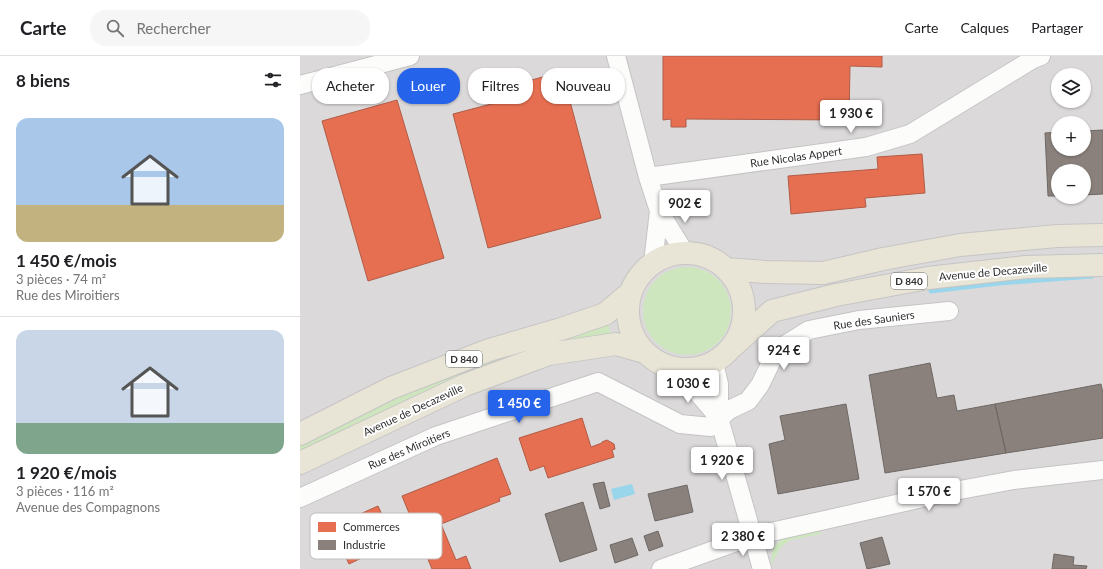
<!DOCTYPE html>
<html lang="fr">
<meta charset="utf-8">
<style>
:root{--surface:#fff;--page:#f6f6f6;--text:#202124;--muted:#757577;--line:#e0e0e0;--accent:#2563eb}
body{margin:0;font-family:Lato,sans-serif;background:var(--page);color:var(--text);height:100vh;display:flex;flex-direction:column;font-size:15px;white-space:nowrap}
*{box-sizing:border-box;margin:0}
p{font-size:13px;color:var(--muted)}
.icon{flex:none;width:22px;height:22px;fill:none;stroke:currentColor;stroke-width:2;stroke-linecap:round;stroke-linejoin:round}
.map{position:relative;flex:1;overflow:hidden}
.details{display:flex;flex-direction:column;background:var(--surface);width:300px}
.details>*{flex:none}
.guide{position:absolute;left:12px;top:12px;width:380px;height:36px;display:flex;gap:8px}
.fabs{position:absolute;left:751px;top:12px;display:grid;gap:8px}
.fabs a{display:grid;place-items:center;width:40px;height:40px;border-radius:50%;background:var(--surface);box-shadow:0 1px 3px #0004;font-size:20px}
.price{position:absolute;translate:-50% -34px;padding:0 9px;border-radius:4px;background:#fff;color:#222;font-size:13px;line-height:26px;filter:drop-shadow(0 1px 2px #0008)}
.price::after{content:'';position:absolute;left:50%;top:24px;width:12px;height:9px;margin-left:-6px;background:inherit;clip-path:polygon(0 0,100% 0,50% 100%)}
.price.current{background:var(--accent);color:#fff}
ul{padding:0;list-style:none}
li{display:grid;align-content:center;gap:8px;height:212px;padding:0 16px}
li+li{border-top:1px solid var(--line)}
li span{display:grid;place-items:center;height:124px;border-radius:12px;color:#555}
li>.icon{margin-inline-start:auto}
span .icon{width:72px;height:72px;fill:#fffc;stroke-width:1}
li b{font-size:17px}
h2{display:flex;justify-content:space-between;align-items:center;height:48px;padding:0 16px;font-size:17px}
.pill{padding:0 14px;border-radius:16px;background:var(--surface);box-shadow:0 1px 3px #0004;font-size:14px;line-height:36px}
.pill.current{background:var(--accent);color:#fff}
header{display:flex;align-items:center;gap:24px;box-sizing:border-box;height:56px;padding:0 20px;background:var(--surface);border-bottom:1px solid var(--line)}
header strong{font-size:19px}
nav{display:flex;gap:22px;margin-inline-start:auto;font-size:14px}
.search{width:280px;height:36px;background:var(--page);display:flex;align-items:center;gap:10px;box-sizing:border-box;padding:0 14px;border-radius:16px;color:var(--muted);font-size:15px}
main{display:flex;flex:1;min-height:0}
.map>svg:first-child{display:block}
</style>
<header>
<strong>Carte</strong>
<div class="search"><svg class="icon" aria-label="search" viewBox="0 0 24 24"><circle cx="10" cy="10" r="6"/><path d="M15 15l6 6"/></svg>Rechercher</div>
<nav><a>Carte</a><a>Calques</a><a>Partager</a></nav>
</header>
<main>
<section class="details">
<h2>8 biens<svg class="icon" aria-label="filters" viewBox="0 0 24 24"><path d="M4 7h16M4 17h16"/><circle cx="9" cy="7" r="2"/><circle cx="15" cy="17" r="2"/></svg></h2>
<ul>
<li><span style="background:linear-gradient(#a9c7e8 70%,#c2b280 0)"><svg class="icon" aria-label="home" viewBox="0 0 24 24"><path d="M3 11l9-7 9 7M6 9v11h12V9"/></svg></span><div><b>1 450 €/mois</b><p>3 pièces · 74 m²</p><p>Rue des Miroitiers</p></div></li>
<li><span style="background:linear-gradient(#c9d6e8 75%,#7fa58c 0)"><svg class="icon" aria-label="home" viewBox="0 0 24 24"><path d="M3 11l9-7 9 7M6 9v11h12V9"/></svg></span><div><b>1 920 €/mois</b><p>3 pièces · 116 m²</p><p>Avenue des Compagnons</p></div></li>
</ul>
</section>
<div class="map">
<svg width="803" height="513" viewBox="0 0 803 513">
<rect width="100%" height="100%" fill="#ece8e4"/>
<!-- industrial -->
<path fill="#dcd9db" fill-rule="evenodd" d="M 0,0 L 803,0 L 803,513 L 0,513 ZM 758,19 L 784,19 L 784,45 L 758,45 ZM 758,67 L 784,67 L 784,93 L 758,93 ZM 758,115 L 784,115 L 784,141 L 758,141 Z"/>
<!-- green -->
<path fill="#cee6be" d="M343 255a44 44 0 1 1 88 0a44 44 0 1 1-88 0Z
M 308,265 L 311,282 L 0,397 L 0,387 L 50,360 L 164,312 Z
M 520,473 L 521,478 L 490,484 L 480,492 L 471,510 C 472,505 471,499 473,494 C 480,477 504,476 520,473 Z"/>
<!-- water -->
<path fill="#99d6ec" d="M 332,428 L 335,438 L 314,444 L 311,433 Z"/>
<!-- shops -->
<path fill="#e76f51" stroke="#b05c46" d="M 363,0 L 582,0 L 582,11 L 550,10 L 549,64 L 386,63 L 386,71 L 371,71 L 371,63 L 363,64 Z
M 250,19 L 253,33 L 266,30 L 301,162 L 188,192 L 153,58 L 195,47 L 191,35 Z
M 97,44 L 144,202 L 68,225 L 22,65 Z
M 622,98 L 625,137 L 565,142 L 566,151 L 491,158 L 488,120 L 578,113 L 577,101 Z
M 282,362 L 291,391 L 302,387 L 302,386 L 307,384 L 314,388 L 315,393 L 312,394 L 314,401 L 248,422 L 244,410 L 230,415 L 219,382 Z
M 197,402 L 211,438 L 199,442 L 200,445 L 141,468 L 156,504 L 166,500 L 171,513 L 132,513 L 102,440 Z
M 78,450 L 95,486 L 49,508 L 31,471 Z"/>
<!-- industry -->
<path fill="#8a817c" stroke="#6e6865" d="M 803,74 L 803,138 L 784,139 L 784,115 L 758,115 L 758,140 L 748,140 L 745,77 L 758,76 L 758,93 L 784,93 L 784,75 Z
M 630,307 L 637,342 L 654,339 L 657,355 L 695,348 L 706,397 L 585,417 L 569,319 Z
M 801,328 L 803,337 L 803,382 L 706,397 L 695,348 Z
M 546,348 L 559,423 L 478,438 L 469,388 L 485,384 L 480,360 Z
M 304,426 L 310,450 L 300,453 L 293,428 Z
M 387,429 L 393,456 L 355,465 L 348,438 Z
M 283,446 L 297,494 L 260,506 L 245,458 Z
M 358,475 L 363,490 L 349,495 L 344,480 Z
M 582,481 L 590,508 L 567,513 L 560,487 Z
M 332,482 L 338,499 L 315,507 L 310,489 Z
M 754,498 L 774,501 L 773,509 L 787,510 L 786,513 L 752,513 Z"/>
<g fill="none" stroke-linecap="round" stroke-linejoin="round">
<!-- stream -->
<path stroke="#99d6ec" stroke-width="5" d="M 631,235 L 699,227 L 792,220"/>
<!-- minor casing -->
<g stroke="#c5c4c5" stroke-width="20">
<path id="minor" d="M 316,0 L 348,121 L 359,155 L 385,197
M 0,29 L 110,0
M 348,121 L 566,91 L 610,78 L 733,3 L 741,0
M 353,207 L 359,155
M 414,307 L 419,328 L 419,362 L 462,513
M 383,314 L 396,335 L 419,362
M 0,442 L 136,380 L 298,326 L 380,368 L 411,371 L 429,354 L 448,345 L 460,329 L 477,294 L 509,274 L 559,264 L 649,255
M 361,513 L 453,480 L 525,464 L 649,436 L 714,424 L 803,414"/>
</g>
<!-- major casing -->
<g stroke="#c6c5c4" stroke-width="24">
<path id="major" d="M328 255a58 58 0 1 1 116 0a58 58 0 1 1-116 0Z
M 426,213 L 466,216 L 523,217 L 583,203 L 660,189 L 757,180 L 803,179
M 432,291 L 472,255 L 536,239 L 628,222 L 726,211 L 803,209
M 0,378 L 91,332 L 189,294 L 261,273 L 305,258 L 330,237
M 0,407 L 165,329 L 249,298 L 316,288 L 344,296"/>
</g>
<!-- minor -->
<use href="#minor" stroke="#fcfcfb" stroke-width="18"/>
<!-- major -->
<use href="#major" stroke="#e8e4d6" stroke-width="22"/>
</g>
<g text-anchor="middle" stroke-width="4" stroke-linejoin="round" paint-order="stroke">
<!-- shield labels -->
<g fill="#fff" stroke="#6d6d6d" stroke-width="1">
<rect x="591" y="217" width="36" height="16" rx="3"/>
<rect x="146" y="295" width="36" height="16" rx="3"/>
</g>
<g font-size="10" font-weight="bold" fill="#2e2e2e">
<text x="609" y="229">D 840</text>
<text x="164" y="307">D 840</text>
</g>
<!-- street labels -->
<g font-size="11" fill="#2e2e2e" stroke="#fff">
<text transform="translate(496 101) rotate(-8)" y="4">Rue Nicolas Appert</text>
<text transform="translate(693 216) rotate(-5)" y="4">Avenue de Decazeville</text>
<text transform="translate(574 264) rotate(-8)" y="4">Rue des Sauniers</text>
<text transform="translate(113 354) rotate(-25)" y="4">Avenue de Decazeville</text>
<text transform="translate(109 393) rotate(-23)" y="4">Rue des Miroitiers</text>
</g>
</g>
<!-- legend -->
<rect x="10" y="457" width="132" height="46" rx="6" fill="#fff" stroke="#c0c0c0" stroke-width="1"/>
<rect x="18" y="466" width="18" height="10" fill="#e76f51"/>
<rect x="18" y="484" width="18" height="10" fill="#8a817c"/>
<g font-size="11" fill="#2e2e2e">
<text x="43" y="475">Commerces</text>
<text x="43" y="493">Industrie</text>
</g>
</svg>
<div class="fabs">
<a><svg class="icon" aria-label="layers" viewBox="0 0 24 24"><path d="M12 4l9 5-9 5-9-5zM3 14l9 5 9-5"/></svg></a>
<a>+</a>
<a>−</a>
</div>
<b class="price" style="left:551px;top:78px">1 930 €</b>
<b class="price" style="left:385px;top:168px">902 €</b>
<b class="price" style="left:484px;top:315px">924 €</b>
<b class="price" style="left:388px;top:348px">1 030 €</b>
<b class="price current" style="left:219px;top:368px">1 450 €</b>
<b class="price" style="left:422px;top:425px">1 920 €</b>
<b class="price" style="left:629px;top:456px">1 570 €</b>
<b class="price" style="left:443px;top:501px">2 380 €</b>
<div class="guide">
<a class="pill">Acheter</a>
<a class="pill current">Louer</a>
<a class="pill">Filtres</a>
<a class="pill">Nouveau</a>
</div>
</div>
</main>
